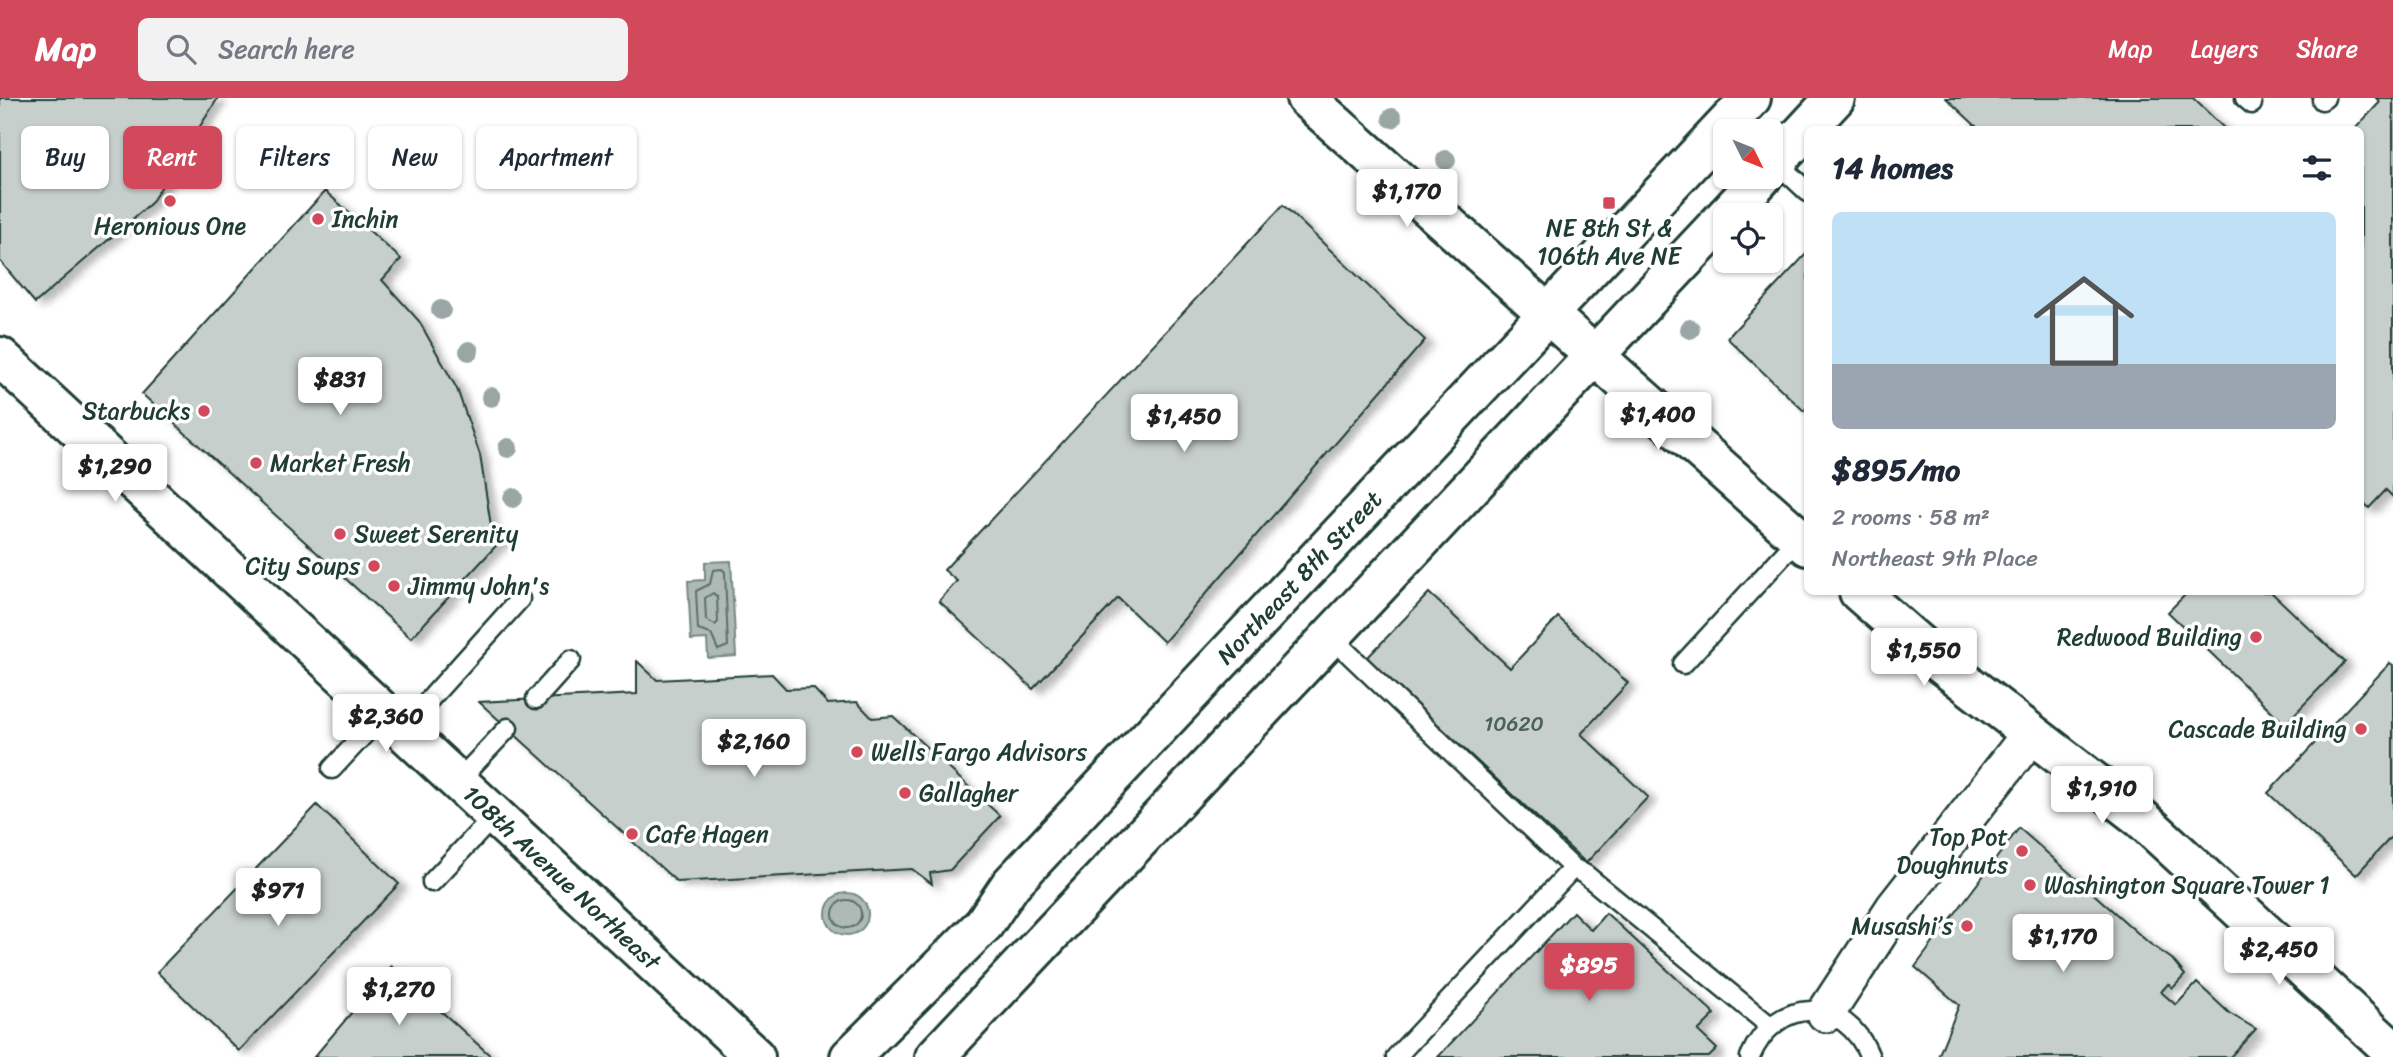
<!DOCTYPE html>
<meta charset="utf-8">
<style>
:root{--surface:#fff;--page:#f2f2f3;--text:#1f2937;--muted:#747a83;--accent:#d1495b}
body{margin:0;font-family:Sriracha,sans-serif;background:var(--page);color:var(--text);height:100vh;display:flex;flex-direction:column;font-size:26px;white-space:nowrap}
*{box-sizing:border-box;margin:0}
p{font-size:23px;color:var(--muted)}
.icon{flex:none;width:38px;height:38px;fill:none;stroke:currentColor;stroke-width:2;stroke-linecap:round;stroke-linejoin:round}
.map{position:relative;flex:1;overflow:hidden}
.sheet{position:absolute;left:1804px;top:28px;width:560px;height:469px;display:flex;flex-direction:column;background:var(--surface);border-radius:10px;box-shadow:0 2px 5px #0004}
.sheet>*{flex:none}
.top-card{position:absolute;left:21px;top:28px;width:665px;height:63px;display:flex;gap:14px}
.needle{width:46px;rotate:133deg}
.controls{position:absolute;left:1713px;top:21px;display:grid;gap:14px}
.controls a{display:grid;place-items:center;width:70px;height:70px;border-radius:10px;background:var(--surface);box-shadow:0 2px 5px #0004;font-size:35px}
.price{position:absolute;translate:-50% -60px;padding:0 16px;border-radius:7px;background:#fff;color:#222;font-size:23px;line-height:46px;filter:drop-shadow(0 2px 4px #0008)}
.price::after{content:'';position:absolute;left:50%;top:42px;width:21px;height:16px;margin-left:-10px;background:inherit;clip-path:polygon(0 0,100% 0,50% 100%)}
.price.active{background:var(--accent);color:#fff}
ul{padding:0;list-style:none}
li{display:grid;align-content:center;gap:14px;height:371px;padding:0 28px}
li span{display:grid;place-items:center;height:217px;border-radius:10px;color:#555}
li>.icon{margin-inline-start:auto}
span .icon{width:126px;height:126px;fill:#fffc;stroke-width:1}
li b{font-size:30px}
h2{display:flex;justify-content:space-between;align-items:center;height:84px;padding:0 28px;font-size:30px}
.chip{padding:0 24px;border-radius:10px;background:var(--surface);box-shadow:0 2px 5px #0004;font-size:24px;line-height:63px}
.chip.active{background:var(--accent);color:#fff}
header{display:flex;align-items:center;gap:42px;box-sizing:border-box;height:98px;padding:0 35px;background:var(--accent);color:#fff}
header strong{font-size:33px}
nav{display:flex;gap:38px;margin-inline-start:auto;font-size:24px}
.search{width:490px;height:63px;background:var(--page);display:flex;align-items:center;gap:18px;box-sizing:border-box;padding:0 24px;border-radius:10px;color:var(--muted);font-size:26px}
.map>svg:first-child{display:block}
</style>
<header>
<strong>Map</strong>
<div class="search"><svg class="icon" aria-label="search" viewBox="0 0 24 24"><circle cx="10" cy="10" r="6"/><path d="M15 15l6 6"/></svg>Search here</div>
<nav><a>Map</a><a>Layers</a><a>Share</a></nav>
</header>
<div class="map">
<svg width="2393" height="959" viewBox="0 0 2393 959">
<defs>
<filter id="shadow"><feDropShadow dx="8" dy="4.5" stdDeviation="3.5" flood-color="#0004"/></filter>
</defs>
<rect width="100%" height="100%" fill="#fff"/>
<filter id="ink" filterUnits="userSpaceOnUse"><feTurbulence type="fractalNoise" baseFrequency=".0143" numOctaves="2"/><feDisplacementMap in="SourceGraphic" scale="14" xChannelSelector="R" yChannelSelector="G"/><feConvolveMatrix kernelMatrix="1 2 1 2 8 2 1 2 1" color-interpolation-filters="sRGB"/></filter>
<g filter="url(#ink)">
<!-- water -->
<path fill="#afbab7" stroke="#758883" stroke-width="2" d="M 731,463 L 736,558 L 708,560 L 707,541 L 691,542 L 688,483 L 705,482 L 705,464 Z
M826 816a21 21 0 1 1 42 0a21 21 0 1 1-42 0Z"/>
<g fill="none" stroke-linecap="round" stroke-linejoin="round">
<!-- shore -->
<path stroke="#596f68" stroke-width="2" d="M 722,471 L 725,474 L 728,548 L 718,552 L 711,536 L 698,532 L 696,493 L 710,486 L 713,472 Z
M 713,495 L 717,499 L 718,524 L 715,527 L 706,522 L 705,500 Z
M833 816a14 14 0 1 1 28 0a14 14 0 1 1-28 0Z"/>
</g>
<!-- building -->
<path fill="#c7cfcc" stroke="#1f3d34" stroke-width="2" filter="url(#shadow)" d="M 0,0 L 218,0 L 151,105 L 35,205 L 0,163 Z
M 1946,0 L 2193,0 L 2226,32 L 1980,32 Z
M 2376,0 L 2393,0 L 2393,399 L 2386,392 L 2369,410 L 2365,406 L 2361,410 L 2361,32 L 2354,32 L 2380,4 Z
M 325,93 L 401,161 L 382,182 L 419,223 L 457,291 L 480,357 L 491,428 L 504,439 L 411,540 L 142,296 Z
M 1283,107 L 1425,242 L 1164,544 L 1118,500 L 1033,591 L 939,503 L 957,483 L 944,472 Z
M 1808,154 L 1808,308 L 1804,313 L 1727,240 Z
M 2188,494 L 2271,494 L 2345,564 L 2285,626 L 2168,514 Z
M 1429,495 L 1510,570 L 1558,519 L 1628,585 L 1581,636 L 1648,699 L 1586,765 L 1367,560 Z
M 637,563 L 657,582 L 772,576 L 786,591 L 813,590 L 828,606 L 857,604 L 872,620 L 893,618 L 1000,718 L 950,772 L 930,775 L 932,786 L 912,771 L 677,784 L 479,604 L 637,596 Z
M 2390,565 L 2393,567 L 2393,737 L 2356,777 L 2268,695 Z
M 317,707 L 399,786 L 239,953 L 157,874 Z
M 2019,730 L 2149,845 L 2172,861 L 2185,877 L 2173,890 L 2168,886 L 2161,894 L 2176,907 L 2197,885 L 2229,915 L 2256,931 L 2230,959 L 1938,959 L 1959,907 L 1915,869 Z
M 1573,814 L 1591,832 L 1606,815 L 1715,916 L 1698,933 L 1717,951 L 1709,959 L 1438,959 Z
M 391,868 L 483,951 L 492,959 L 314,959 Z"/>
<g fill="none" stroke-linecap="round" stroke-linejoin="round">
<!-- service casing -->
<g stroke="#1f3d34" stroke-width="23">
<path id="service" d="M 2245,0 L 2252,6
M 2322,2 L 2325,0
M 1776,64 L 1808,94
M 1330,538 L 1573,770 L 1586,777 L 1770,928
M 1683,566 L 1799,440
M 536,601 L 571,562
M 403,631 L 520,501
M 332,671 L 385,614
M 458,683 L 508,630
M 432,784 L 495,717
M 1396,959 L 1573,770
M 1750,959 C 1776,898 1845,897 1870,959"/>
</g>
<!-- minor casing -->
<g stroke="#1f3d34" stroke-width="42">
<path id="minor" d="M 1826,915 L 1894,811 L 2031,636"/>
</g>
<!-- tertiary casing -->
<g stroke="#1f3d34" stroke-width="44">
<path id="tertiary" d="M 1306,0 L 1808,448
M 1859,494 L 1940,565 L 2142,721 L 2393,953"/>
</g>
<!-- secondary casing -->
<g stroke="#1f3d34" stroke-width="44">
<g id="secondary">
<path id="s1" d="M 0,259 L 755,959"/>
</g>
</g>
<!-- primary casing -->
<g stroke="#1f3d34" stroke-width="44">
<g id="primary">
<path d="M 1771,69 L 1835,0"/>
<path d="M 1727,117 L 1762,79"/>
<path id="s2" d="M 850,959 L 984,826 L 1011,786 L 1751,0"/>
<path d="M 935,959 L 1726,118"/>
</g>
</g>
<!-- service -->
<use href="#service" stroke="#fff" stroke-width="18"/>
<!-- minor -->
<use href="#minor" stroke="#fff" stroke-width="37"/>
<!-- tertiary -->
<use href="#tertiary" stroke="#fff" stroke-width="38"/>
<!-- secondary -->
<use href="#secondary" stroke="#fff" stroke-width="38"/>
<!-- primary -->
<use href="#primary" stroke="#fff" stroke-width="38"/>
</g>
<!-- trees -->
<g fill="#99a6a3">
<circle cx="1392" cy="20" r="10"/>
<circle cx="1446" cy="62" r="10"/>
<circle cx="441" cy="212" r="10"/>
<circle cx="1690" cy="231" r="10"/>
<circle cx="469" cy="253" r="10"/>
<circle cx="491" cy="299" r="10"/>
<circle cx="508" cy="350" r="10"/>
<circle cx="513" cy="400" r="10"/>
</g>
</g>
<!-- markers -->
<g fill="#d1495b" stroke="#fff" stroke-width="2.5">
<circle cx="170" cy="103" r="7"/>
<rect x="1602" y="98" width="14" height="14" rx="3.5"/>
<circle cx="318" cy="121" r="7"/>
<circle cx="204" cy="313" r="7"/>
<circle cx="256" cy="365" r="7"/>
<circle cx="340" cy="436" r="7"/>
<circle cx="374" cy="468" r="7"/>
<circle cx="394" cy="488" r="7"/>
<circle cx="2256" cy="539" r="7"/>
<circle cx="2361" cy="631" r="7"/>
<circle cx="857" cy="654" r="7"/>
<circle cx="905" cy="695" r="7"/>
<circle cx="632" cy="736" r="7"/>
<circle cx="2022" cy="753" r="7"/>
<circle cx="2030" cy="787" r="7"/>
<circle cx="1967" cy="828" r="7"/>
</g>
<g text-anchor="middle" stroke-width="7" stroke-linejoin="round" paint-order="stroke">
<!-- number labels -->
<g font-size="21" fill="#49625a">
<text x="1514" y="633">10620</text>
</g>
<!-- poi labels -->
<g font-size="24" fill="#1f3d34" stroke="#fff" text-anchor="start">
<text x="332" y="129">Inchin</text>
<text x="170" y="136" text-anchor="middle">Heronious One</text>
<text x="1609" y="138" text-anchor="middle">NE 8th St &amp;<tspan x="1609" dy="28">106th Ave NE</tspan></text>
<text x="190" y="321" text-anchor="end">Starbucks</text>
<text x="270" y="373">Market Fresh</text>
<text x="354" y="444">Sweet Serenity</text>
<text x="360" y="476" text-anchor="end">City Soups</text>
<text x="408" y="496">Jimmy John's</text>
<text x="2242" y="547" text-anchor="end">Redwood Building</text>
<text x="2347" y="639" text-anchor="end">Cascade Building</text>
<text x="871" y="662">Wells Fargo Advisors</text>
<text x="919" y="703">Gallagher</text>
<text x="646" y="744">Cafe Hagen</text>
<text x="2008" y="747" text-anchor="end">Top Pot<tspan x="2008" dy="28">Doughnuts</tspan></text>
<text x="2044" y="795">Washington Square Tower 1</text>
<text x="1953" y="836" text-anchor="end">Musashi’s</text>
</g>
<!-- street labels -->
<g font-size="24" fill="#1f3d34" stroke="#fff">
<text dy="8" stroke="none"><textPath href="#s2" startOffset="658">Northeast 8th Street</textPath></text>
<text dy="8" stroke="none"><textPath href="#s1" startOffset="766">108th Avenue Northeast</textPath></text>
</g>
</g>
</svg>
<div class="controls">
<a><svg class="needle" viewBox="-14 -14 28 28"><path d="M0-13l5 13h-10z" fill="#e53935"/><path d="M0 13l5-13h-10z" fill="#747a83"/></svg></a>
<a><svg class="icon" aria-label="locate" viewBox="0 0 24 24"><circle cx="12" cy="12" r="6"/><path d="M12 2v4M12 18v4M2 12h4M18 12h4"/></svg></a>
</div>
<b class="price" style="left:1407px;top:131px">$1,170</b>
<b class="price" style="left:340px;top:319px">$831</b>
<b class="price" style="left:1658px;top:354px">$1,400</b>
<b class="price" style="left:1184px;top:356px">$1,450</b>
<b class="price" style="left:115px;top:406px">$1,290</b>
<b class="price" style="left:1924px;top:590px">$1,550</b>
<b class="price" style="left:386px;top:656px">$2,360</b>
<b class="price" style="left:754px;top:681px">$2,160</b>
<b class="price" style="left:2102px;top:728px">$1,910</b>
<b class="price" style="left:278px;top:830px">$971</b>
<b class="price" style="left:2063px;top:876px">$1,170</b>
<b class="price" style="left:2279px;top:889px">$2,450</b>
<b class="price active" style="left:1589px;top:905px">$895</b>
<b class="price" style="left:399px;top:929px">$1,270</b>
<div class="top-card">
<a class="chip">Buy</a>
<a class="chip active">Rent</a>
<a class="chip">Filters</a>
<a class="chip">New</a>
<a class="chip">Apartment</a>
</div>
<section class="sheet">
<h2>14 homes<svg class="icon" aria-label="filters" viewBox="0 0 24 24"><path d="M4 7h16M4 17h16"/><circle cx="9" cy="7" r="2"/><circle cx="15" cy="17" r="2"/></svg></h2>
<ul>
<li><span style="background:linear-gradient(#bfe0f5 70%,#9aa5b1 0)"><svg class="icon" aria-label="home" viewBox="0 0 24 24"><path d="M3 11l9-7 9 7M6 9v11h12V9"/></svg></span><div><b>$895/mo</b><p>2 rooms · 58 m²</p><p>Northeast 9th Place</p></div></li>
</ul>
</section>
</div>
